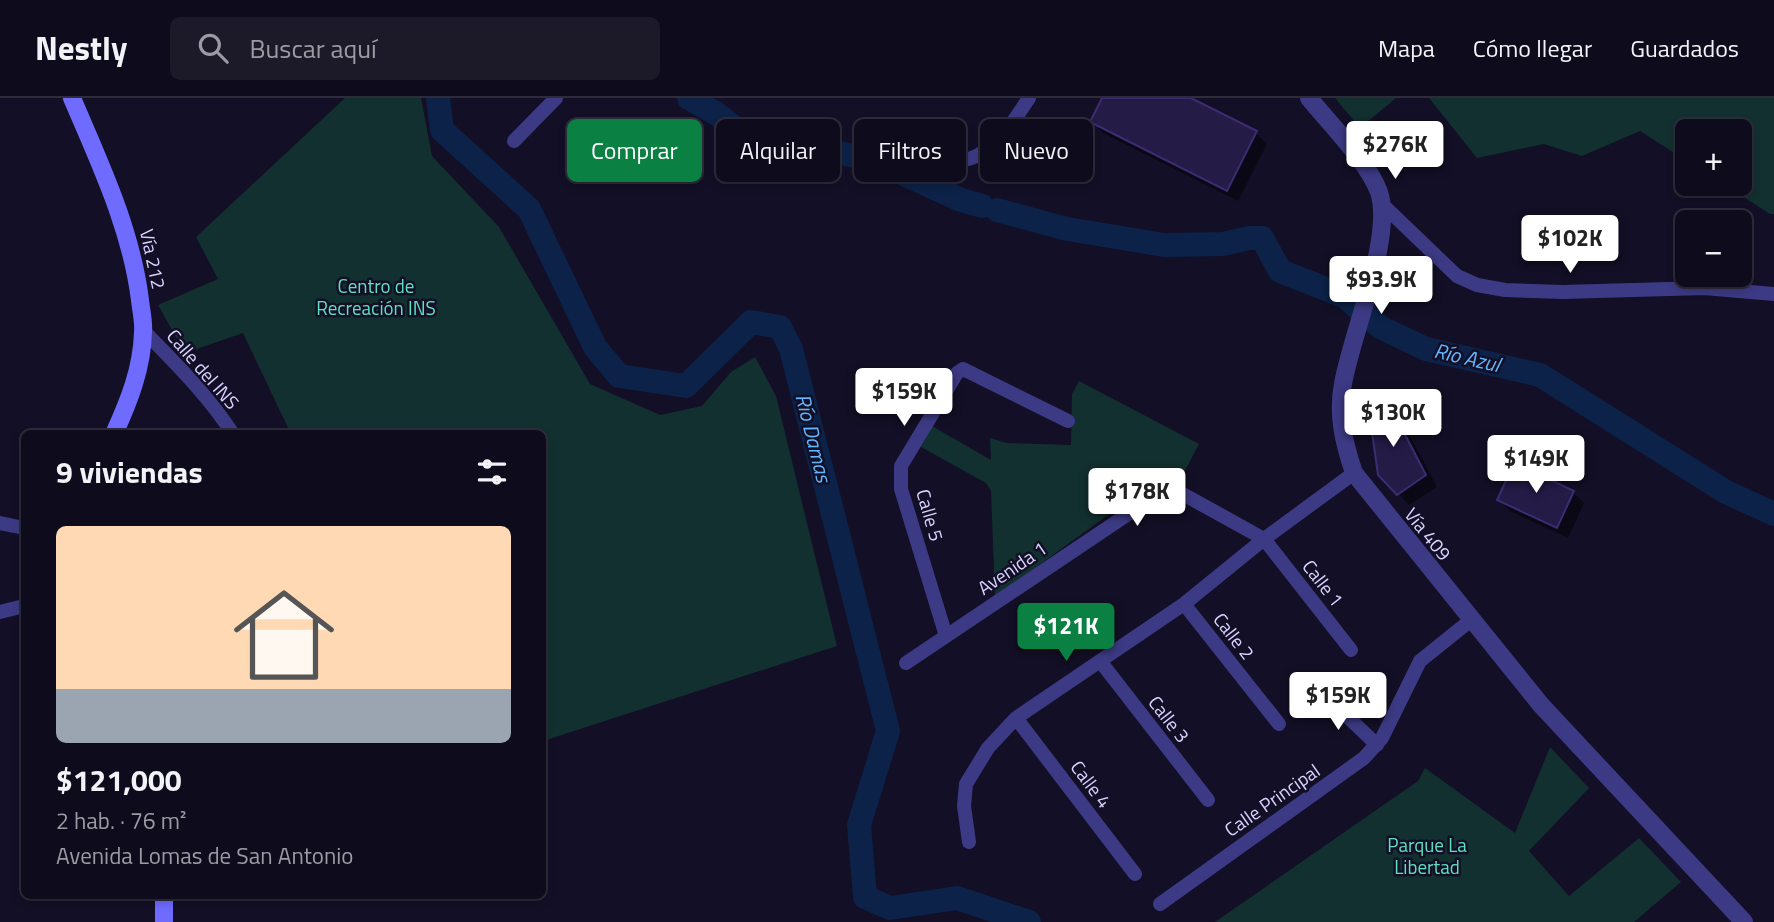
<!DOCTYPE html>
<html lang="es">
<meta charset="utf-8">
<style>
:root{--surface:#0e0b1c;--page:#1c1929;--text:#f1f3f6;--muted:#9b9ba3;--line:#2e2b3b;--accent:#0b8043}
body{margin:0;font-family:"Titillium Web",sans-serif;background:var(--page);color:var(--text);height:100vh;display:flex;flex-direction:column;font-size:26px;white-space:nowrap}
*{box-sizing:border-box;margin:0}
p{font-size:23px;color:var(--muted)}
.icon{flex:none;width:38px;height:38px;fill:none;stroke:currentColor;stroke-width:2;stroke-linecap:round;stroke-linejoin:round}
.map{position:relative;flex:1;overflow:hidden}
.side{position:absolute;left:21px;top:332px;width:525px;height:469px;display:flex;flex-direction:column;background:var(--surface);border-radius:10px;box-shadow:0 4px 10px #0003,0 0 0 2px var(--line)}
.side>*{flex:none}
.guide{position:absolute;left:567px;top:21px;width:665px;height:63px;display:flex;gap:14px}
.controls{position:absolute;left:1675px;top:21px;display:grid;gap:14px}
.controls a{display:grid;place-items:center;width:77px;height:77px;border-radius:10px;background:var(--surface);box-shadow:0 4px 10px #0003,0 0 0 2px var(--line);font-size:35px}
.price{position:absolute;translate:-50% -60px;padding:0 16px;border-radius:7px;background:#fff;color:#222;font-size:23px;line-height:46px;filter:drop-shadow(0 2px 4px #0008)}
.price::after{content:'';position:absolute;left:50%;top:42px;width:21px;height:16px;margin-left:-10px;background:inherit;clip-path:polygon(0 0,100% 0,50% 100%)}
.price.current{background:var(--accent);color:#fff}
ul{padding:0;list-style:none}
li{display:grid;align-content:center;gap:14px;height:371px;padding:0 35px}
li span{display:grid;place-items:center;height:217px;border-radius:10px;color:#555}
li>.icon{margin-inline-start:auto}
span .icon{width:126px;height:126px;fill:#fffc;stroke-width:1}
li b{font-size:30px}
h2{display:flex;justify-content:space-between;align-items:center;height:84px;padding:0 35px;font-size:30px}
.pill{padding:0 24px;border-radius:10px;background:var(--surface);box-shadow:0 4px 10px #0003,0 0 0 2px var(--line);font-size:24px;line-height:63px}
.pill.current{background:var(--accent);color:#fff}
header{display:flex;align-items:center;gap:42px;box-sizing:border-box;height:98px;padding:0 35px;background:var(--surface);border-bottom:2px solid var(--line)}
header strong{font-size:33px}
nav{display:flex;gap:38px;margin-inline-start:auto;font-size:24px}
.search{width:490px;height:63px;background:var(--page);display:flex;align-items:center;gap:18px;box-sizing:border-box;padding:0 24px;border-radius:10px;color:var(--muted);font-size:26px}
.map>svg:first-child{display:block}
</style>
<header>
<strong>Nestly</strong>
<div class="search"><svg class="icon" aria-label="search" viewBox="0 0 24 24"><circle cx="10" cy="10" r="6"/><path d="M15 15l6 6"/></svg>Buscar aquí</div>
<nav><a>Mapa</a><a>Cómo llegar</a><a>Guardados</a></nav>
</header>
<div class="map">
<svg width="1774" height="824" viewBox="0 0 1774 824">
<rect width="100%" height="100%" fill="#130f26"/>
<!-- green -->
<path fill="#12302f" d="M 345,0 L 421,0 L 432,58 L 499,129 L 590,286 L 660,317 L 702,308 L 731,274 L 755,259 L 776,298 L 837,548 L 543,643 L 542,336 L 291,336 L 243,235 L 185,255 L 158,207 L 218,181 L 196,139 Z
M 1335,0 L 1396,0 L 1360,30 Z
M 1429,0 L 1774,0 L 1774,116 L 1770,116 L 1723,86 L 1740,86 L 1740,33 L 1687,33 L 1687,63 L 1640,33 L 1582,58 L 1544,46 L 1477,60 Z
M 1079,283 L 1199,346 L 1179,384 L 1167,382 L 1152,385 L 995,499 L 991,393 L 986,385 L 921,349 L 932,328 L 991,362 L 990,340 L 1007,345 L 1071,347 L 1072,296 Z
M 1550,649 L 1589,690 L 1529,753 L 1569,798 L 1639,740 L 1681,784 L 1634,824 L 1215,824 L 1418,683 L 1425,670 L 1515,735 Z"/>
<!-- shadow -->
<path fill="#0007" d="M 1104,0 L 1187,0 L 1256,35 L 1267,46 L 1238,103 L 1103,35 L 1092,23 Z
M 1383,297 L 1394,308 L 1437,389 L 1409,407 L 1398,395 Z
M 1573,394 L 1584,405 L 1568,440 L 1510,413 L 1499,402 Z"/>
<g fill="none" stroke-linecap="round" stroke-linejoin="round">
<!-- river -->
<path stroke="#0c2248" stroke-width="24" d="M 438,0 L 442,32 L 529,111 L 595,249 L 619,278 L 686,288 L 751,224 L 780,229 L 791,251 L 888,633 L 859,727 L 865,799 L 890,810 L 957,800 L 1029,824
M 689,0 L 717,16 L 753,44 L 792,59 L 839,55 L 867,60 L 892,71
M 906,77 L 961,102 L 982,108
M 997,112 L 1067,131 L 1164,147 L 1223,146 L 1249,140 L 1262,140 L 1280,173 L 1344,198 L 1380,229 L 1426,251 L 1540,277 L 1726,394 L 1774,416"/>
</g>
<!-- building -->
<path fill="#241b47" stroke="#3b2d73" stroke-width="2" d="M 1102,0 L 1191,0 L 1257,33 L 1227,93 L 1090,24 Z
M 1383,294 L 1426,377 L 1397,397 L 1378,377 L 1369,313 Z
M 1514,365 L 1574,393 L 1557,430 L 1497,402 Z"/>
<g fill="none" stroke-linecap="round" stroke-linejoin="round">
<!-- minor -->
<path stroke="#3d3a85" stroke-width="14" d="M 514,43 L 556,0
M 969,61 C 998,51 1013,24 1029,0
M 1382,106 L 1457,178 L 1477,187 L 1505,192 L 1563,194 L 1704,190 L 1774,196
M 143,232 C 175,265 208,297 233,336
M 0,425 L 24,430
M 1184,506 L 1279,626
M 0,514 L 24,508
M 946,538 L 901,391 L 901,368 L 957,275 L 963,271 L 1068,323
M 1100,563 L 1208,702
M 906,565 L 1158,396 L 1165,393 L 1181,395 L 1264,441 L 1354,375
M 1324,596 L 1377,647
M 1016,620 L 1135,776
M 969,744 L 964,708 L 966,686 L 988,650 L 1016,620 L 1184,506 L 1264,441 L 1351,552
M 1160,806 L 1364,660 L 1382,640 L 1420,563 L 1471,522"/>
<!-- tertiary -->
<path stroke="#3d3a85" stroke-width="18" d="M 1309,0 C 1330,26 1368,64 1379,94 C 1394,139 1351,237 1343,286 C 1337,317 1344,345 1354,375 L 1541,607 L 1744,824"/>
<!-- secondary -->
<path stroke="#6f6bff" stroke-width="18" d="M 72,0 C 100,66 131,130 140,202 C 141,212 144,224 143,234 C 142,271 129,303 114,336
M 164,798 L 164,824"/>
</g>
<g text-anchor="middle" stroke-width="5" stroke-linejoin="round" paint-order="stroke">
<!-- street labels -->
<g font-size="19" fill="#d9d4ff" stroke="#130f26">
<text transform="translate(153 161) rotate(78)" y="7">Vía 212</text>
<text transform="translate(203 271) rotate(49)" y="7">Calle del INS</text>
<text transform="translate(930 417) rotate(74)" y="7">Calle 5</text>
<text transform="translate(1428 436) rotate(51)" y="7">Vía 409</text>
<text transform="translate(1012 470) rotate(-34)" y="7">Avenida 1</text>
<text transform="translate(1323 485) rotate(52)" y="7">Calle 1</text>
<text transform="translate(1234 538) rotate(52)" y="7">Calle 2</text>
<text transform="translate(1169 621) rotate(52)" y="7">Calle 3</text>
<text transform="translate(1091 686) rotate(53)" y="7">Calle 4</text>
<text transform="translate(1272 702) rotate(-35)" y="7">Calle Principal</text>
</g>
<!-- park labels -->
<g font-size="19" fill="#5fe0c0" stroke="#130f26">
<text x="376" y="195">Centro de<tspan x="376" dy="22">Recreación INS</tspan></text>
<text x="1427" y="754">Parque La<tspan x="1427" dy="22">Libertad</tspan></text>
</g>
<!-- water labels -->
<g font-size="21" font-style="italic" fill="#62b6ff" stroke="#130f26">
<text transform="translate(1467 260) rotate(13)" y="7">Río Azul</text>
<text transform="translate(813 340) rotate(76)" y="7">Río Damas</text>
</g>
</g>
</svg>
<div class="controls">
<a>+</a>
<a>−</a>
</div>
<b class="price" style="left:1395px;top:83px">$276K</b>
<b class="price" style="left:1570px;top:177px">$102K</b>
<b class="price" style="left:1381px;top:218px">$93.9K</b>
<b class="price" style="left:904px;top:330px">$159K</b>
<b class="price" style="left:1393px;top:351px">$130K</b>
<b class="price" style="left:1536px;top:397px">$149K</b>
<b class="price" style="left:1137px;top:430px">$178K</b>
<b class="price current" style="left:1066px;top:565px">$121K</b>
<b class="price" style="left:1338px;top:634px">$159K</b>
<div class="guide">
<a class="pill current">Comprar</a>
<a class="pill">Alquilar</a>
<a class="pill">Filtros</a>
<a class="pill">Nuevo</a>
</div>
<section class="side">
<h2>9 viviendas<svg class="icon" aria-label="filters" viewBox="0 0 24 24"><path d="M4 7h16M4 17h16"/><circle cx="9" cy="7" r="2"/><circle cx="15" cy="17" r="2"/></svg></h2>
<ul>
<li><span style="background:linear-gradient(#ffd9b3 75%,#9aa5b1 0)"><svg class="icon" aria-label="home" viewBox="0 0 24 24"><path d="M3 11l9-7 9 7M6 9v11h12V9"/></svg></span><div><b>$121,000</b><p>2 hab. · 76 m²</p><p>Avenida Lomas de San Antonio</p></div></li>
</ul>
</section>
</div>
